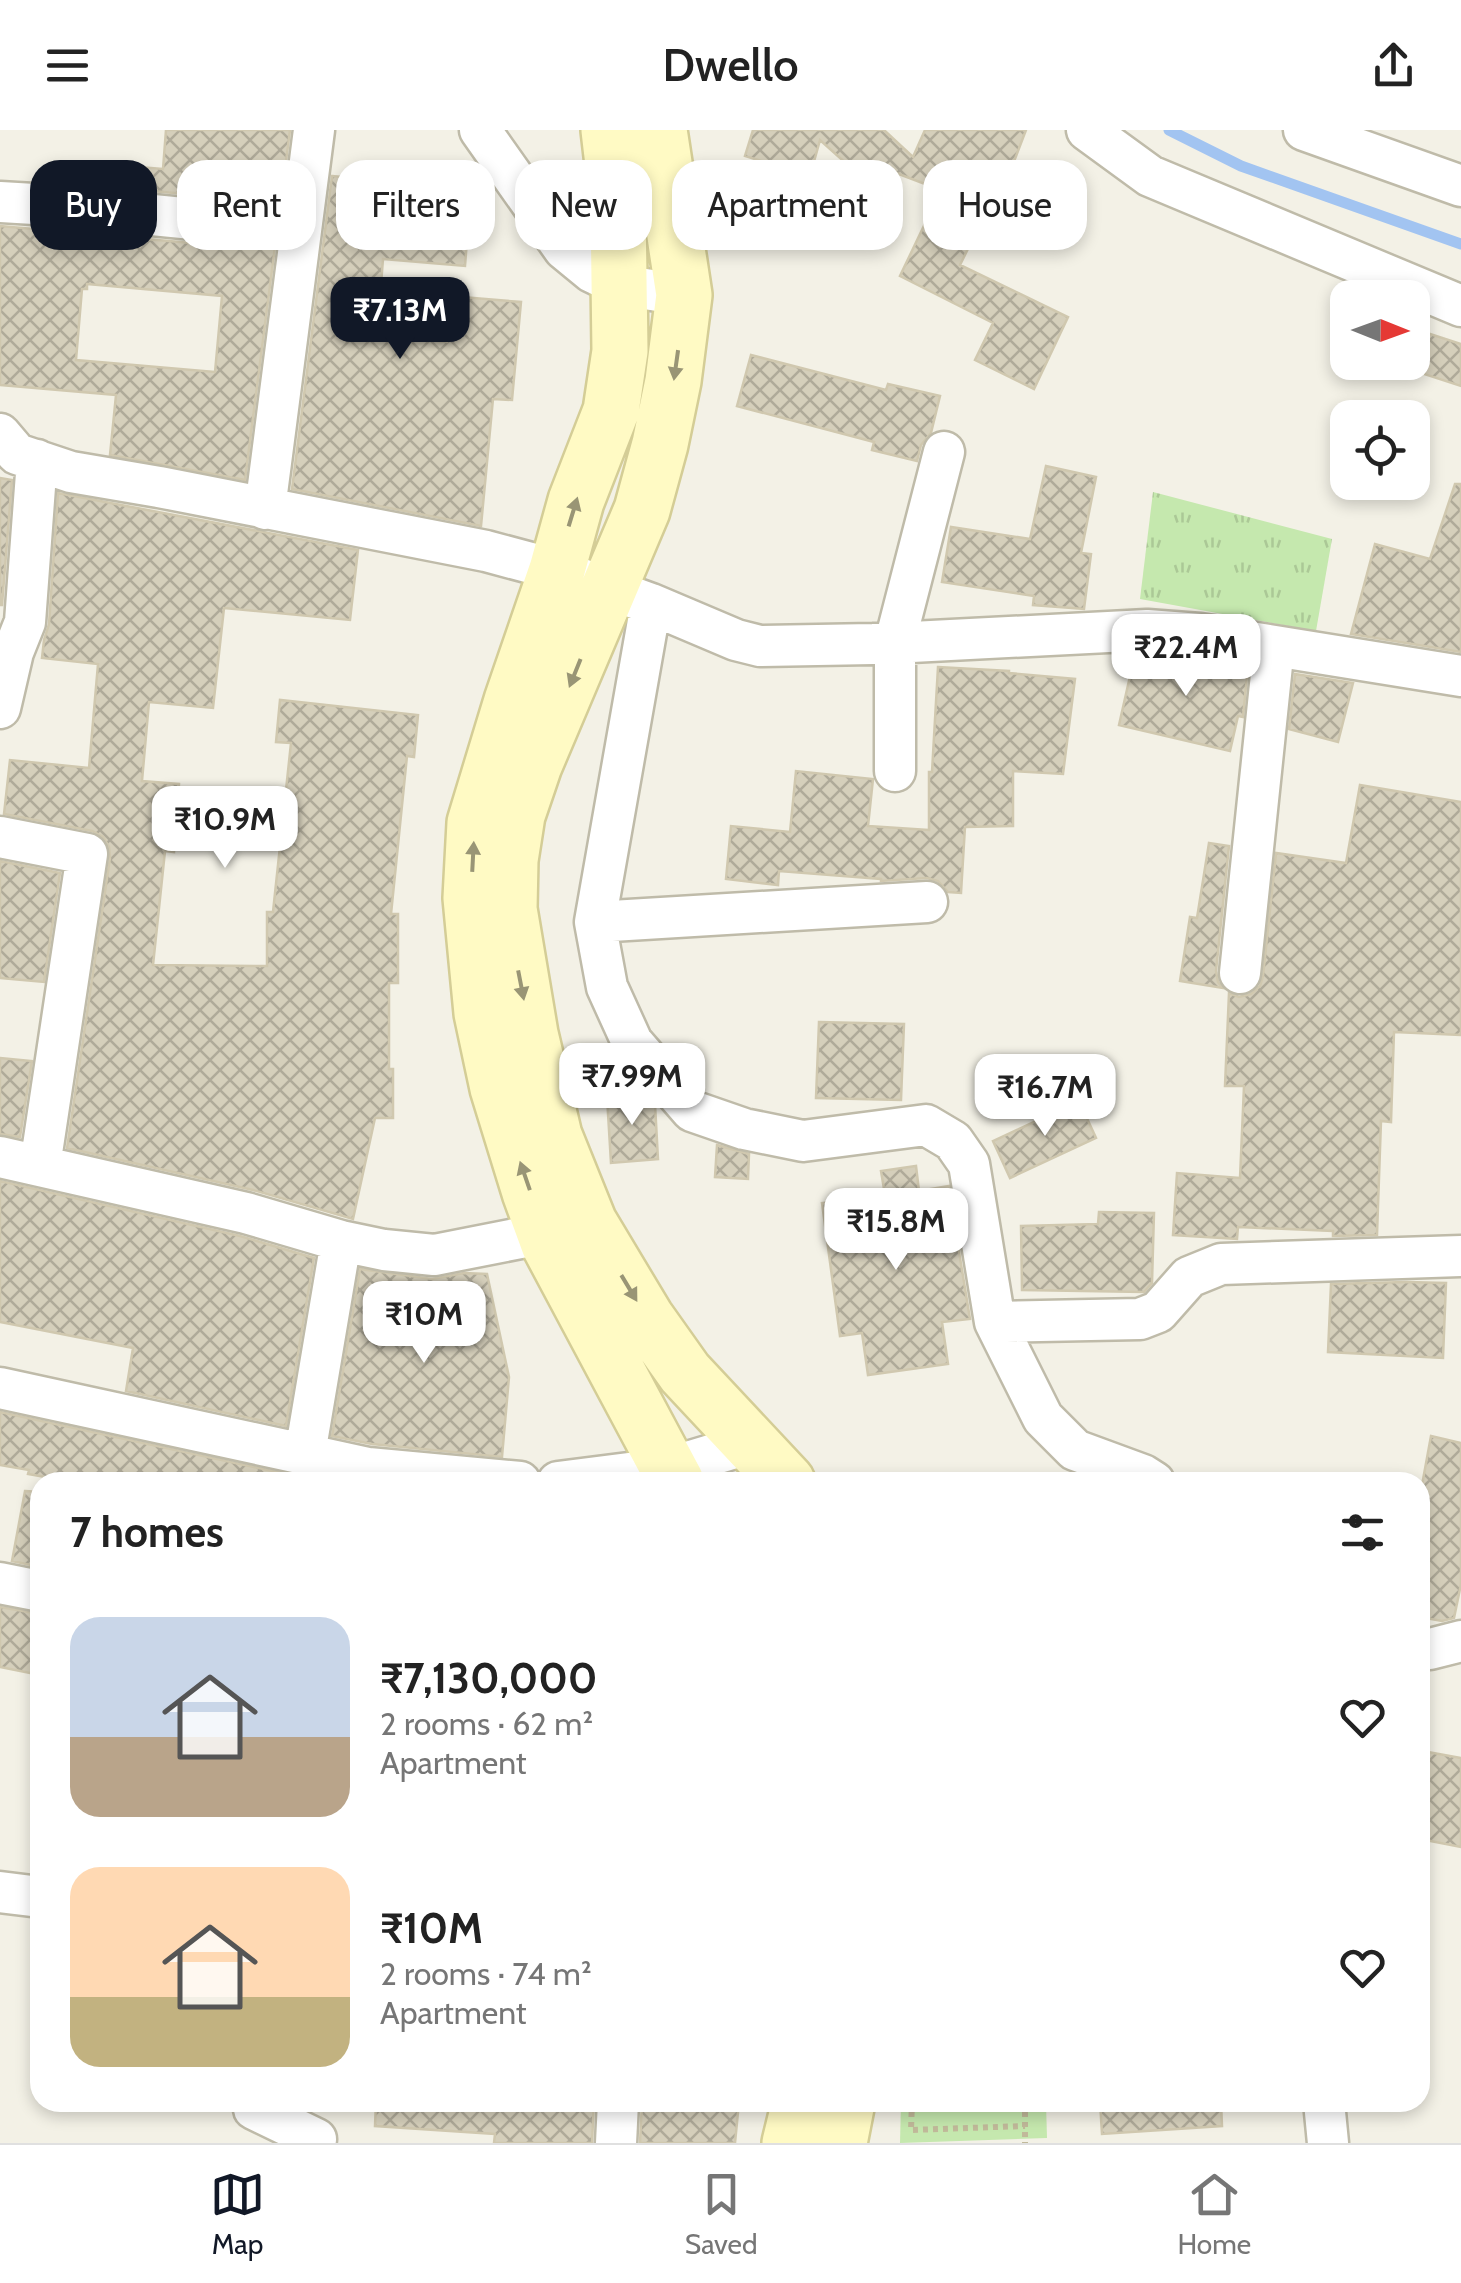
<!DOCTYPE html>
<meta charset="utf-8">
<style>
:root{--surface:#fff;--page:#f2f2f2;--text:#222;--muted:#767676;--line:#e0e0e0;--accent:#111827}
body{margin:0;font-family:Cabin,sans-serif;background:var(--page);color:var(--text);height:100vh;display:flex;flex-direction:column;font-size:38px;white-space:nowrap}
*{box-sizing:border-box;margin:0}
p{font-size:32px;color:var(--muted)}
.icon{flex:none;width:55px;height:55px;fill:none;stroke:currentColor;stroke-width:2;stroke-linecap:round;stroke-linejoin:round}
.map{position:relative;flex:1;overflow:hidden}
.side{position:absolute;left:30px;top:1342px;width:1400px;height:640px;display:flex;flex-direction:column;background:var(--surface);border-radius:30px;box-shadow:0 5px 15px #0003}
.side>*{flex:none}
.top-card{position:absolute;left:30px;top:30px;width:1402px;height:90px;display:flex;gap:20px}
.needle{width:65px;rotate:91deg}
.buttons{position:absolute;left:1330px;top:150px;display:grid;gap:20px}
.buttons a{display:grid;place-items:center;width:100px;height:100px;border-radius:20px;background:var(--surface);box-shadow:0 5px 15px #0003;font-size:50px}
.price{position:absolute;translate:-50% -85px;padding:0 22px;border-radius:20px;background:#fff;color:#222;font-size:32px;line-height:65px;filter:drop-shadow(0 2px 5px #0008)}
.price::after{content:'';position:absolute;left:50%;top:60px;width:30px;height:22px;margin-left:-15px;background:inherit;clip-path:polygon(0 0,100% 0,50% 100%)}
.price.current{background:var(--accent);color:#fff}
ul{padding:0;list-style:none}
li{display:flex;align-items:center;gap:30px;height:250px;padding:0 40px}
li span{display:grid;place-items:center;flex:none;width:280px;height:200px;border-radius:30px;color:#555}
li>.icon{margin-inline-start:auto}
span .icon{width:120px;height:120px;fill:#fffc;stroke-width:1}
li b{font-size:42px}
h2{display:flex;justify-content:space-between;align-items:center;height:120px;padding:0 40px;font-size:42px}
.tag{padding:0 35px;border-radius:30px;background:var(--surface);box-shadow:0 5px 15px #0003;font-size:35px;line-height:90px}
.tag.current{background:var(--accent);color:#fff}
header{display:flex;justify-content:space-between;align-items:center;height:130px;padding:0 40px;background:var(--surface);font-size:45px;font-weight:600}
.dock{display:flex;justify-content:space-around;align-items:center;height:140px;border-top:2px solid var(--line);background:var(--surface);font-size:28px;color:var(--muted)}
.dock a{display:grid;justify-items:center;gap:5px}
.dock .current{color:var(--accent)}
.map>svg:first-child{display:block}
</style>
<header><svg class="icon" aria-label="menu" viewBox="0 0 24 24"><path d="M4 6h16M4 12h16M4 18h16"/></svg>Dwello<svg class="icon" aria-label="share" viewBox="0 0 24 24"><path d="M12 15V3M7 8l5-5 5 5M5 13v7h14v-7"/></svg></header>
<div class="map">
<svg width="1461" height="2013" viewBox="0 0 1461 2013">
<defs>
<pattern id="grass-tufts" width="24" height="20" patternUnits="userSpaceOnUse" patternTransform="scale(2.5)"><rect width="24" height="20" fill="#c5e8ae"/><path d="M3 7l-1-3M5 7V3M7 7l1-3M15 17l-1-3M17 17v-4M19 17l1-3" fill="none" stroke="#abc896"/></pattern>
<pattern id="building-cross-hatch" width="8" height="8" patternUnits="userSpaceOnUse" patternTransform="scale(2.5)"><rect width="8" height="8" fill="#d5cfbb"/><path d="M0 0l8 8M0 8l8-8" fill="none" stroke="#afaa99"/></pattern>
</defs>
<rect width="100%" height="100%" fill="#f3f1e6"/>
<!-- grass -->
<path fill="url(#grass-tufts)" d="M 1153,362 L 1332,409 L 1316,501 L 1140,469 Z"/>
<!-- park -->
<path fill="#c5e8ae" d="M 901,1973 L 1046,1973 L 1047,2008 L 900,2013 Z"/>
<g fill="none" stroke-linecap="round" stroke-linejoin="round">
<!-- stream -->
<path stroke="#a2c4f1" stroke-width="11" d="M 1169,0 L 1241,36 L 1461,114"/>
</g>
<!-- building -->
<path fill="url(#building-cross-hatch)" stroke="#d0c8af" stroke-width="2.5" fill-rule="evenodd" d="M 166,0 L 290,0 L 245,350 L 110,325 L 116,265 L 0,255 L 0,96 L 191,113 L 204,110 L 213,102 L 216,92 L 215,80 L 206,69 L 195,65 L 90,55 L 91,33 L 163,39 ZM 87,154 L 222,166 L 215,242 L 76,230 L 82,159 L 87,159 Z
M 753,0 L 884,0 L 913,27 L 925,0 L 1026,0 L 995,81 L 988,78 L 960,135 L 1068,187 L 1034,259 L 975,230 L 993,193 L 900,146 L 941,60 L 883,38 L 869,54 L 820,10 L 810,46 L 745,26 Z
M 332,46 L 471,59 L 465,136 L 383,129 L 377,206 L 447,212 L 451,166 L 521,172 L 512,270 L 493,269 L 481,396 L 292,359 Z
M 1427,203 L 1461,214 L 1461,256 L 1415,241 Z
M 751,225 L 886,260 L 888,254 L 940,266 L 931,303 L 921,315 L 917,331 L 872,320 L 874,312 L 737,276 Z
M 1046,336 L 1096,347 L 1081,423 L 1091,424 L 1084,479 L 1033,475 L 1034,466 L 942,452 L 951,397 L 1030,409 Z
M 0,348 L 12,350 L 2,475 L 0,475 Z
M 1455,354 L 1461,354 L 1461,522 L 1351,504 L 1375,414 L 1430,429 Z
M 58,363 L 358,420 L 350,490 L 224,478 L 213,578 L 149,572 L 142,651 L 179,654 L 174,722 L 165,721 L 153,835 L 267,836 L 267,782 L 273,782 L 291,613 L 276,612 L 280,570 L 418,585 L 414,627 L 407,626 L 391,784 L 398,784 L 398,853 L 389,853 L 389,939 L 393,939 L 393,988 L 375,988 L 353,1089 L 253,1060 L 67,1018 L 110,728 L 109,717 L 103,707 L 92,701 L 4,684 L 10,630 L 89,638 L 98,534 L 42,528 L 44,510 L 49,494 Z
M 1135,524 L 1197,528 L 1248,536 L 1243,587 L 1238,586 L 1230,621 L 1119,595 Z
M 938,537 L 1009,541 L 1009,543 L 1075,549 L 1063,644 L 1013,641 L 1013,696 L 965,697 L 961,763 L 948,762 L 938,751 L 927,748 L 881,751 L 881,749 L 779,741 L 778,755 L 726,749 L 731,696 L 790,702 L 796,641 L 873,649 L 868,696 L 929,700 L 929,642 L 932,642 Z
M 1295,544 L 1353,553 L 1338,612 L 1289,599 Z
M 1360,655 L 1461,672 L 1461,905 L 1394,902 L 1391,992 L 1381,991 L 1377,1105 L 1333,1106 L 1333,1101 L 1238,1097 L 1237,1109 L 1173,1105 L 1177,1043 L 1240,1048 L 1244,956 L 1225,956 L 1229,863 L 1239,867 L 1251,864 L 1260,856 L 1263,846 L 1276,723 L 1346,733 Z
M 1209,713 L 1229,716 L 1216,841 L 1218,852 L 1223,858 L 1180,851 L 1190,787 L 1197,788 Z
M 0,731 L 60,743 L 44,852 L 0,848 Z
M 819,892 L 904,894 L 901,970 L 816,968 Z
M 0,928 L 32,931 L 20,1007 L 0,1004 Z
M 646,964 L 655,974 L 658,1029 L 611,1033 L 607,967 Z
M 1079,971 L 1096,1008 L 1010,1048 L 993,1011 Z
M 717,1015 L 749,1024 L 748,1049 L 715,1047 Z
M 916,1036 L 919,1061 L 949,1056 L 952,1075 L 904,1097 L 955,1097 L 970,1189 L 942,1192 L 948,1234 L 868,1245 L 862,1203 L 840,1206 L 822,1073 L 885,1065 L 881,1041 Z
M 0,1051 L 240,1106 L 314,1128 L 286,1296 L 126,1261 L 133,1218 L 0,1192 Z
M 1099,1082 L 1154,1083 L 1152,1153 L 1144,1162 L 1022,1160 L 1021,1096 L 1098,1094 Z
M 360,1139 L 432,1149 L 464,1143 L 487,1144 L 509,1247 L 502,1327 L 372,1314 L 332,1306 Z
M 1406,1152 L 1446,1153 L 1443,1228 L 1328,1222 L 1331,1154 Z
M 0,1282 L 323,1352 L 74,1352 L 28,1344 L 29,1340 L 0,1335 Z
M 1431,1306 L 1461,1313 L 1461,1454 L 1454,1488 L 1442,1491 L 1420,1487 L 1420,1366 Z
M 25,1361 L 40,1362 L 40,1437 L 12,1431 Z
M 0,1477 L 40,1484 L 40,1545 L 0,1537 Z
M 1428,1622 L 1461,1628 L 1461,1717 L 1420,1709 L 1420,1662 Z
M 376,1972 L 594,1972 L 592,2013 L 494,2013 L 495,2004 L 375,1996 Z
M 642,1972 L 739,1972 L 735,2013 L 640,2013 Z
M 1100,1972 L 1221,1972 L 1222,1996 L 1102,2004 Z"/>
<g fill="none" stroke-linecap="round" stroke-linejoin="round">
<!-- minor casing -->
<g stroke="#bfbba9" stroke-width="45">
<path id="minor" d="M 480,0 L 564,119 L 592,142 L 619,155 L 684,165
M 1087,0 L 1150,46 L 1461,176
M 1304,0 L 1461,56
M 0,72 L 51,75 L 193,89
M 0,304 L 17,324 L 71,342 L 159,357 L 486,421 L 557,440 L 651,474 L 736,510 L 760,516 L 873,514 L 1147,500 L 1200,504 L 1461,546
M 265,379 L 314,0
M 651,474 L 595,792 L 607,857 L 632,912 L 692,981 L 744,999 L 803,1011 L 926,995 L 953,1011 L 969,1034 L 995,1192 L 1043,1288 L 1075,1320 L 1143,1345 L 1154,1352
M 0,578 L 13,522 L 25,492 L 37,330
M 895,641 L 895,512 L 944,322
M 0,707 L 87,724 L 40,1036
M 595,792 L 927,772
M 1240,843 L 1274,516
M 0,1027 L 246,1083 L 341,1111 L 384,1120 L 434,1125 L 546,1103
M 995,1192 L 1140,1189 L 1158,1182 L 1189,1147 L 1221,1134 L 1461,1126
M 0,1258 L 368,1338 L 520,1352
M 305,1324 L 341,1111
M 558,1352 L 668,1338 L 751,1313
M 0,1453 L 40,1461
M 1420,1517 L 1430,1519 L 1461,1511
M 0,1762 L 40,1767
M 253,1972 L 254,1979 L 316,2009
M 1324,1972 L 1328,2013
M 616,2013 L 618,1972"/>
</g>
<!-- secondary casing -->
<g stroke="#d4cd96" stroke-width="60">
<path id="secondary" d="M 609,0 L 618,77 L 620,221 L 611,281 L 576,371 L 557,440 L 512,571 L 475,693 L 471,768 L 482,883 L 498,958 L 530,1062 L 549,1114 L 676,1352
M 659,0 L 684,165 L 673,251 L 660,314 L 642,380 L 534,635 L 517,685 L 510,730 L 509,779 L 530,904 L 554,1006 L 589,1093 L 646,1188 L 685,1243 L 787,1352
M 790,2013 L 800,1972
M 839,2013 L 847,1972"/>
</g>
<!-- path -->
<path stroke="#c1b99a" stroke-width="6" stroke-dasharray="5 5" stroke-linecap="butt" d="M 912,1972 L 911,2000 L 1025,1996
M 1025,1972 L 1025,2013"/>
<!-- minor -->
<use href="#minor" stroke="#fff" stroke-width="40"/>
<!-- secondary -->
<use href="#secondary" stroke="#fffac4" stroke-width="55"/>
</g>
<!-- one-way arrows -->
<defs><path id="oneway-solid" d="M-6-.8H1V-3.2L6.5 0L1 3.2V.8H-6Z" transform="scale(2.5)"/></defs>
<g fill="#999575">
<use href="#oneway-solid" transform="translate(676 235) rotate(98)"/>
<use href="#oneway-solid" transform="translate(573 382) rotate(-73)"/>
<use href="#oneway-solid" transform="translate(575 543) rotate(112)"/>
<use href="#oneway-solid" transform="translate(473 727) rotate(-87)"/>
<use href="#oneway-solid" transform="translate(521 855) rotate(79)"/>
<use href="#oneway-solid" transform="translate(525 1046) rotate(-109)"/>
<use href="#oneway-solid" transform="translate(629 1158) rotate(59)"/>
</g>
</svg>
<div class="buttons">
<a><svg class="needle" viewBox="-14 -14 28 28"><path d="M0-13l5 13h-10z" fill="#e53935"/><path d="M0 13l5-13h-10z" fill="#767676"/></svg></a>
<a><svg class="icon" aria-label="locate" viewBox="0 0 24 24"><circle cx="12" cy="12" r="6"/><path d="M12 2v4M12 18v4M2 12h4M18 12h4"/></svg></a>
</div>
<b class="price current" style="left:400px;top:232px">₹7.13M</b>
<b class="price" style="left:1186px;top:569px">₹22.4M</b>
<b class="price" style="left:225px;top:741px">₹10.9M</b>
<b class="price" style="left:632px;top:998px">₹7.99M</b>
<b class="price" style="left:1045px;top:1009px">₹16.7M</b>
<b class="price" style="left:896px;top:1143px">₹15.8M</b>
<b class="price" style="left:424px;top:1236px">₹10M</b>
<div class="top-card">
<a class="tag current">Buy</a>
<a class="tag">Rent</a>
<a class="tag">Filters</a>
<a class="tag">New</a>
<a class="tag">Apartment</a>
<a class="tag">House</a>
</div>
<section class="side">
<h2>7 homes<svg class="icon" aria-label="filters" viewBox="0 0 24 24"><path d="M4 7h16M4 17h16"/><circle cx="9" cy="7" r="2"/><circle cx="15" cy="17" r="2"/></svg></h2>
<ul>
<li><span style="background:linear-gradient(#c9d6e8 60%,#b9a48a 0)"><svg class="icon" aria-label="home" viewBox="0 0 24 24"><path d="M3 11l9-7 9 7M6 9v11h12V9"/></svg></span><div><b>₹7,130,000</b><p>2 rooms · 62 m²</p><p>Apartment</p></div><svg class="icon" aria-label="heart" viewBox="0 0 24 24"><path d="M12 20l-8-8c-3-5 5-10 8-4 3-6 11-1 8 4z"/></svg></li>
<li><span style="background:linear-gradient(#ffd9b3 65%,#c2b280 0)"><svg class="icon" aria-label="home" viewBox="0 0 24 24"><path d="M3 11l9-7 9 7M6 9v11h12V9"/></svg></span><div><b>₹10M</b><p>2 rooms · 74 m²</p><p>Apartment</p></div><svg class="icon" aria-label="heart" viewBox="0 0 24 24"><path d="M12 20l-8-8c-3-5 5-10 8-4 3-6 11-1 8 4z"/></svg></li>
</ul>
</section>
</div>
<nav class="dock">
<a class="current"><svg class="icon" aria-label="map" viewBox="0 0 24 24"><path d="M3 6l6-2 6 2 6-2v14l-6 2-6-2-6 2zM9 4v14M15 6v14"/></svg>Map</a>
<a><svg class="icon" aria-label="saved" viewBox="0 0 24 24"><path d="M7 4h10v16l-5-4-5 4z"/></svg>Saved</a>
<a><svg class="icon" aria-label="home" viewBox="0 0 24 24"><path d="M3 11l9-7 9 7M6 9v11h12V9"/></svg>Home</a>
</nav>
